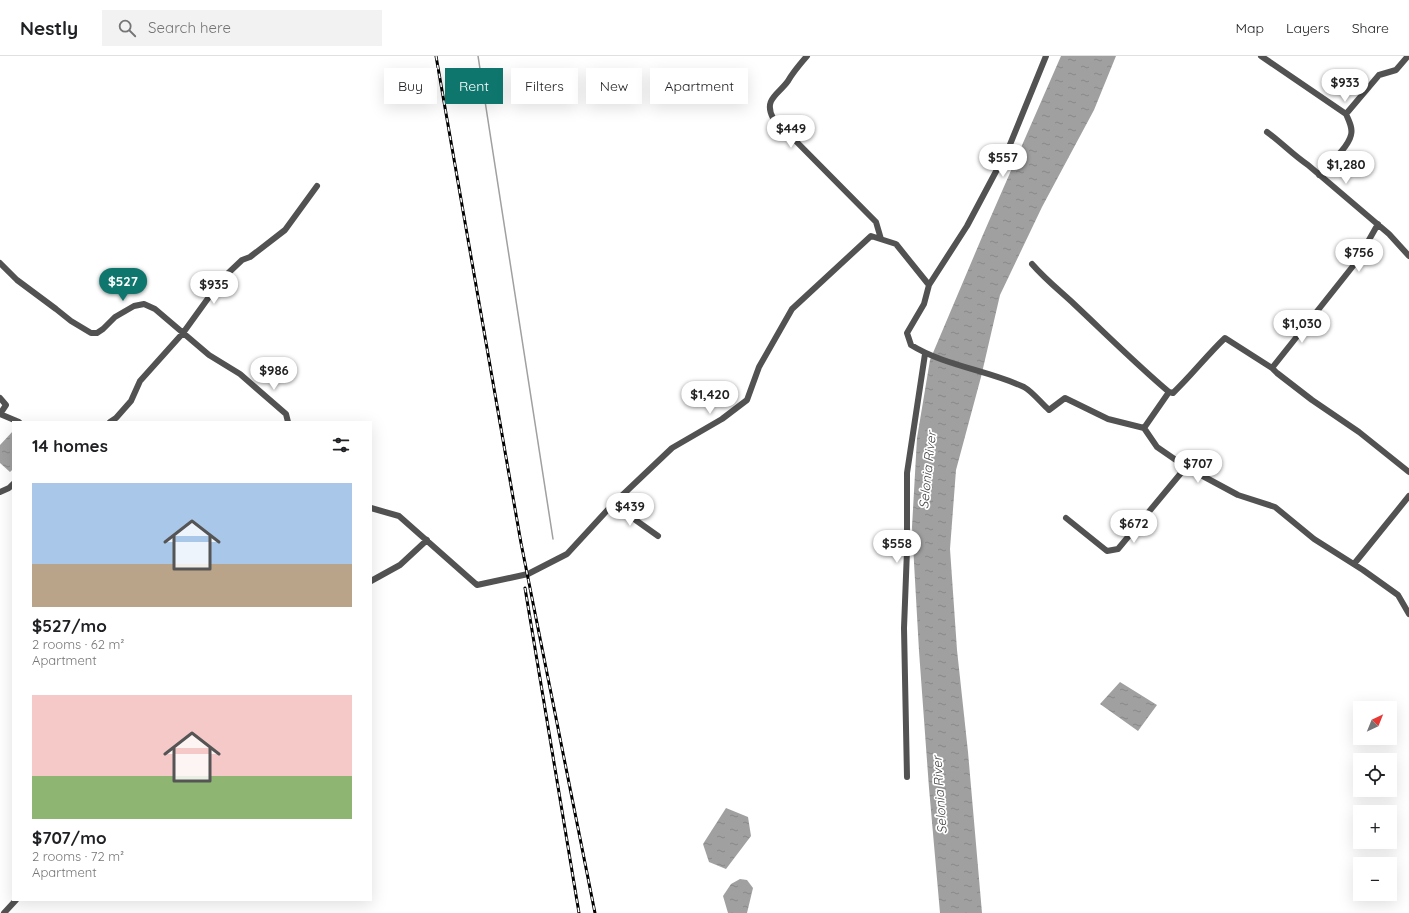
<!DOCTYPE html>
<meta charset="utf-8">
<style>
:root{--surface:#fff;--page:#f2f2f2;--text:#202124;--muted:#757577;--line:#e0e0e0;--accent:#0f766e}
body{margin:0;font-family:Quicksand,sans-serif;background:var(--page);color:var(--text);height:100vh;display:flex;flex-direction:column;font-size:15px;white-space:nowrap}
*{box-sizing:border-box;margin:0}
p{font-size:13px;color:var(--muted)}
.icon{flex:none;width:22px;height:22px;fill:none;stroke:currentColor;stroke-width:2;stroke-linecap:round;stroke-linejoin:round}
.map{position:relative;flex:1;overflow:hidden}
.details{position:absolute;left:12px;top:365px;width:360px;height:480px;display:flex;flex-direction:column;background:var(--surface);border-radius:0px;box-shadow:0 4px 16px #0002}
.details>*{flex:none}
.banner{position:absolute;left:384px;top:12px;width:380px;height:36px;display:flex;gap:8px}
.needle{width:26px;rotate:43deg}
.buttons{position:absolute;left:1353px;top:645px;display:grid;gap:8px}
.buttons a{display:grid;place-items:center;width:44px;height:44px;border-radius:0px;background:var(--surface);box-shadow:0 4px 16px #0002;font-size:20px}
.price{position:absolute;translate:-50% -34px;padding:0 9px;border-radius:14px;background:#fff;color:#222;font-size:13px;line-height:26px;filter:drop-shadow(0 1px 2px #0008)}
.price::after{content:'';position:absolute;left:50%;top:24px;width:12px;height:9px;margin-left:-6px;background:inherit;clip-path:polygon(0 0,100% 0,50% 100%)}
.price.active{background:var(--accent);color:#fff}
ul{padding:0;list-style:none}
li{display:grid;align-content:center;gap:8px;height:212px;padding:0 20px}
li span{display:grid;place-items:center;height:124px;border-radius:0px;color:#555}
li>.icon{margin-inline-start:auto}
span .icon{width:72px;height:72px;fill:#fffc;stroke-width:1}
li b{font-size:17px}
h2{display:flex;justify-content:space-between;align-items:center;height:48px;padding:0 20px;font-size:17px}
.chip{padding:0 14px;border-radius:0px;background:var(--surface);box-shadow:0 4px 16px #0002;font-size:14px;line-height:36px}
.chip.active{background:var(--accent);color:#fff}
header{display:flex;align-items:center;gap:24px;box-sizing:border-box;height:56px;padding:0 20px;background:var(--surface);border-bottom:1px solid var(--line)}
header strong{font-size:19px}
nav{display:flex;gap:22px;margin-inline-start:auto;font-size:14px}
.search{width:280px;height:36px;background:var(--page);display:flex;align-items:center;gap:10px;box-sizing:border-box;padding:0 14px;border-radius:0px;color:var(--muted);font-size:15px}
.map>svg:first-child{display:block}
</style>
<header>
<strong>Nestly</strong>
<div class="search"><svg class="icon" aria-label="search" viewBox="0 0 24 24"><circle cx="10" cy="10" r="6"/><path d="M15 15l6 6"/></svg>Search here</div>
<nav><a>Map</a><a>Layers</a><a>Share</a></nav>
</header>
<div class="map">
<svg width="1409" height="857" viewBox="0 0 1409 857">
<defs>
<pattern id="water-ripples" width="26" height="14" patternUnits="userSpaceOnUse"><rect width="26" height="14" fill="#a0a0a0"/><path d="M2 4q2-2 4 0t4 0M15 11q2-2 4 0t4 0" fill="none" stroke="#888"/></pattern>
</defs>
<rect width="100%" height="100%" fill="#fff"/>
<!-- water -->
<path fill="url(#water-ripples)" d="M 1061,0 L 1116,0 L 1094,54 L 1042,151 L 1000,239 L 981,321 L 956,414 L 950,493 L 957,594 L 968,696 L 982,857 L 940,857 L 929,732 L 919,595 L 912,471 L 917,382 L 930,304 L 982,181 Z
M 13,375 L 13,413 L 10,416 L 0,407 L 0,389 Z
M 1120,626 L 1157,649 L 1138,675 L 1100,648 Z
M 726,752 L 748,761 L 751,780 L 726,813 L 709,806 L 703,788 Z
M 740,823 L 747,824 L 753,832 L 747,857 L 728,857 L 723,840 L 731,828 Z"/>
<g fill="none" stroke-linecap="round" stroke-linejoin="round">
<!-- stream -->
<path stroke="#a0a0a0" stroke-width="1.5" d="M 478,0 L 553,483"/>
<!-- street -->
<path stroke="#525252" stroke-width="6" d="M 807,0 C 800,8 793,16 788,25 C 779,38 763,43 773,62 L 876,166 L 881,183
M 1261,0 L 1346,58 C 1349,65 1353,72 1351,79 C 1348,92 1328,109 1319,119
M 1346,58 L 1379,19 L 1396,14 L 1408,0
M 1267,76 C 1281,86 1293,99 1308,109 L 1389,178 L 1409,200
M 0,207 L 17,224 L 56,253 L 71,265 L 91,277 L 97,277 L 103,273 L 115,261 L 134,250 L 144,248 L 155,253 L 209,299 L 240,318 L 286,358 L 288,366
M 1032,208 C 1045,223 1060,235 1074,248 C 1106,278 1136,308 1169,336 L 1173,337 C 1192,319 1207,299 1225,282 L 1272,312 L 1277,317 L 1312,344 L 1359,376 L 1409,416
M 929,229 L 967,170 L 1009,91 L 1046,0
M 1272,312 L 1357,205 L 1378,168
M 0,342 L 6,349 L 0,358 L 19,366
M 110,366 L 116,362 L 131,345 L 140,325 L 183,277 L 222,223 L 242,204 L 250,201 L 285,174 L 317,130
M 1144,372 L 1169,336
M 0,436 L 9,432 L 13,428
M 613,448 L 658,480
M 371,452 L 399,460 L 477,529 L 528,518 L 567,498 L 613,448 L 672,392 L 722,363 L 747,344 L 759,311 L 792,253 L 871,180 L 896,188 L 929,229 L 924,248 L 907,277 L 911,289 C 945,310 987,314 1024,331 C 1033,336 1041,347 1049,354 L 1065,342 L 1108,363 L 1144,372 L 1157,391 L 1186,411 L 1238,439 L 1275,451 L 1314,483 L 1363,514 L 1398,539 L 1409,558
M 1066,462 L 1107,495 L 1118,493 L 1186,411
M 1354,508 L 1409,440
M 371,525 L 400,509 L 427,484
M 907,721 L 904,572 L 907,494 L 907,417 L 925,298
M 4,857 L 16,844"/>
<!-- rail casing -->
<g stroke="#000" stroke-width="3">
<path id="rail" d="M 436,0 L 521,487 L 595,857
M 525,532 L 579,857"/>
</g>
<!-- rail -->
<use href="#rail" stroke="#fff" stroke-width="1.5" stroke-dasharray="4.5" stroke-linecap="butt"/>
</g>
<g text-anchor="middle" stroke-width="3.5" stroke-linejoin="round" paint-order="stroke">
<!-- water labels -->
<g font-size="13" font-style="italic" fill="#414141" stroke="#fff">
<text transform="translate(927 414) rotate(-84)" y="5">Selonia River</text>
<text transform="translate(939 739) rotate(-94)" y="5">Selonia River</text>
</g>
</g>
</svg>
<div class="buttons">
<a><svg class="needle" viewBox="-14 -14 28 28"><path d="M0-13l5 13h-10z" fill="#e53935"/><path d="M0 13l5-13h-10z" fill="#757577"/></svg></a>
<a><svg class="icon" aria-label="locate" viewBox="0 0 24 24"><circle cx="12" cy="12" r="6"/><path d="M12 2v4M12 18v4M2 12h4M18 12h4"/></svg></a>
<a>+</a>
<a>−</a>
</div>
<b class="price" style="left:1345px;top:47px">$933</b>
<b class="price" style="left:791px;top:93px">$449</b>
<b class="price" style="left:1003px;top:122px">$557</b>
<b class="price" style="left:1346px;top:129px">$1,280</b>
<b class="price" style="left:1359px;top:217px">$756</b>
<b class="price active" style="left:123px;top:246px">$527</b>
<b class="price" style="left:214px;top:249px">$935</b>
<b class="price" style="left:1302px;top:288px">$1,030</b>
<b class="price" style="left:274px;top:335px">$986</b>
<b class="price" style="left:710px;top:359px">$1,420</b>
<b class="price" style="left:1198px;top:428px">$707</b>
<b class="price" style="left:630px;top:471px">$439</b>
<b class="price" style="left:1134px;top:488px">$672</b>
<b class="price" style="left:897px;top:508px">$558</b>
<div class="banner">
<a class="chip">Buy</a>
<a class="chip active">Rent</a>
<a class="chip">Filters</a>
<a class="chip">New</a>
<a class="chip">Apartment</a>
</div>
<section class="details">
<h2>14 homes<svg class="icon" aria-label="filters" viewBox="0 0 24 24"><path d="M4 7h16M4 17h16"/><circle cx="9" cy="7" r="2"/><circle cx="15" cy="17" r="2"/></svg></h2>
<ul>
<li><span style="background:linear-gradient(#a9c7e8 65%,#b9a48a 0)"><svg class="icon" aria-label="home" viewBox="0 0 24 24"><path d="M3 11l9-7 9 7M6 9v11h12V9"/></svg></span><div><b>$527/mo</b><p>2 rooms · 62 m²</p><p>Apartment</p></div></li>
<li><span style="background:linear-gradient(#f6c9c9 65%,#8fb573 0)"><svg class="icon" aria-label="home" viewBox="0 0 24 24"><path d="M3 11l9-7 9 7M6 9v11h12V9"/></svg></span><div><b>$707/mo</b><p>2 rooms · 72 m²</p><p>Apartment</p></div></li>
</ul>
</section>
</div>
